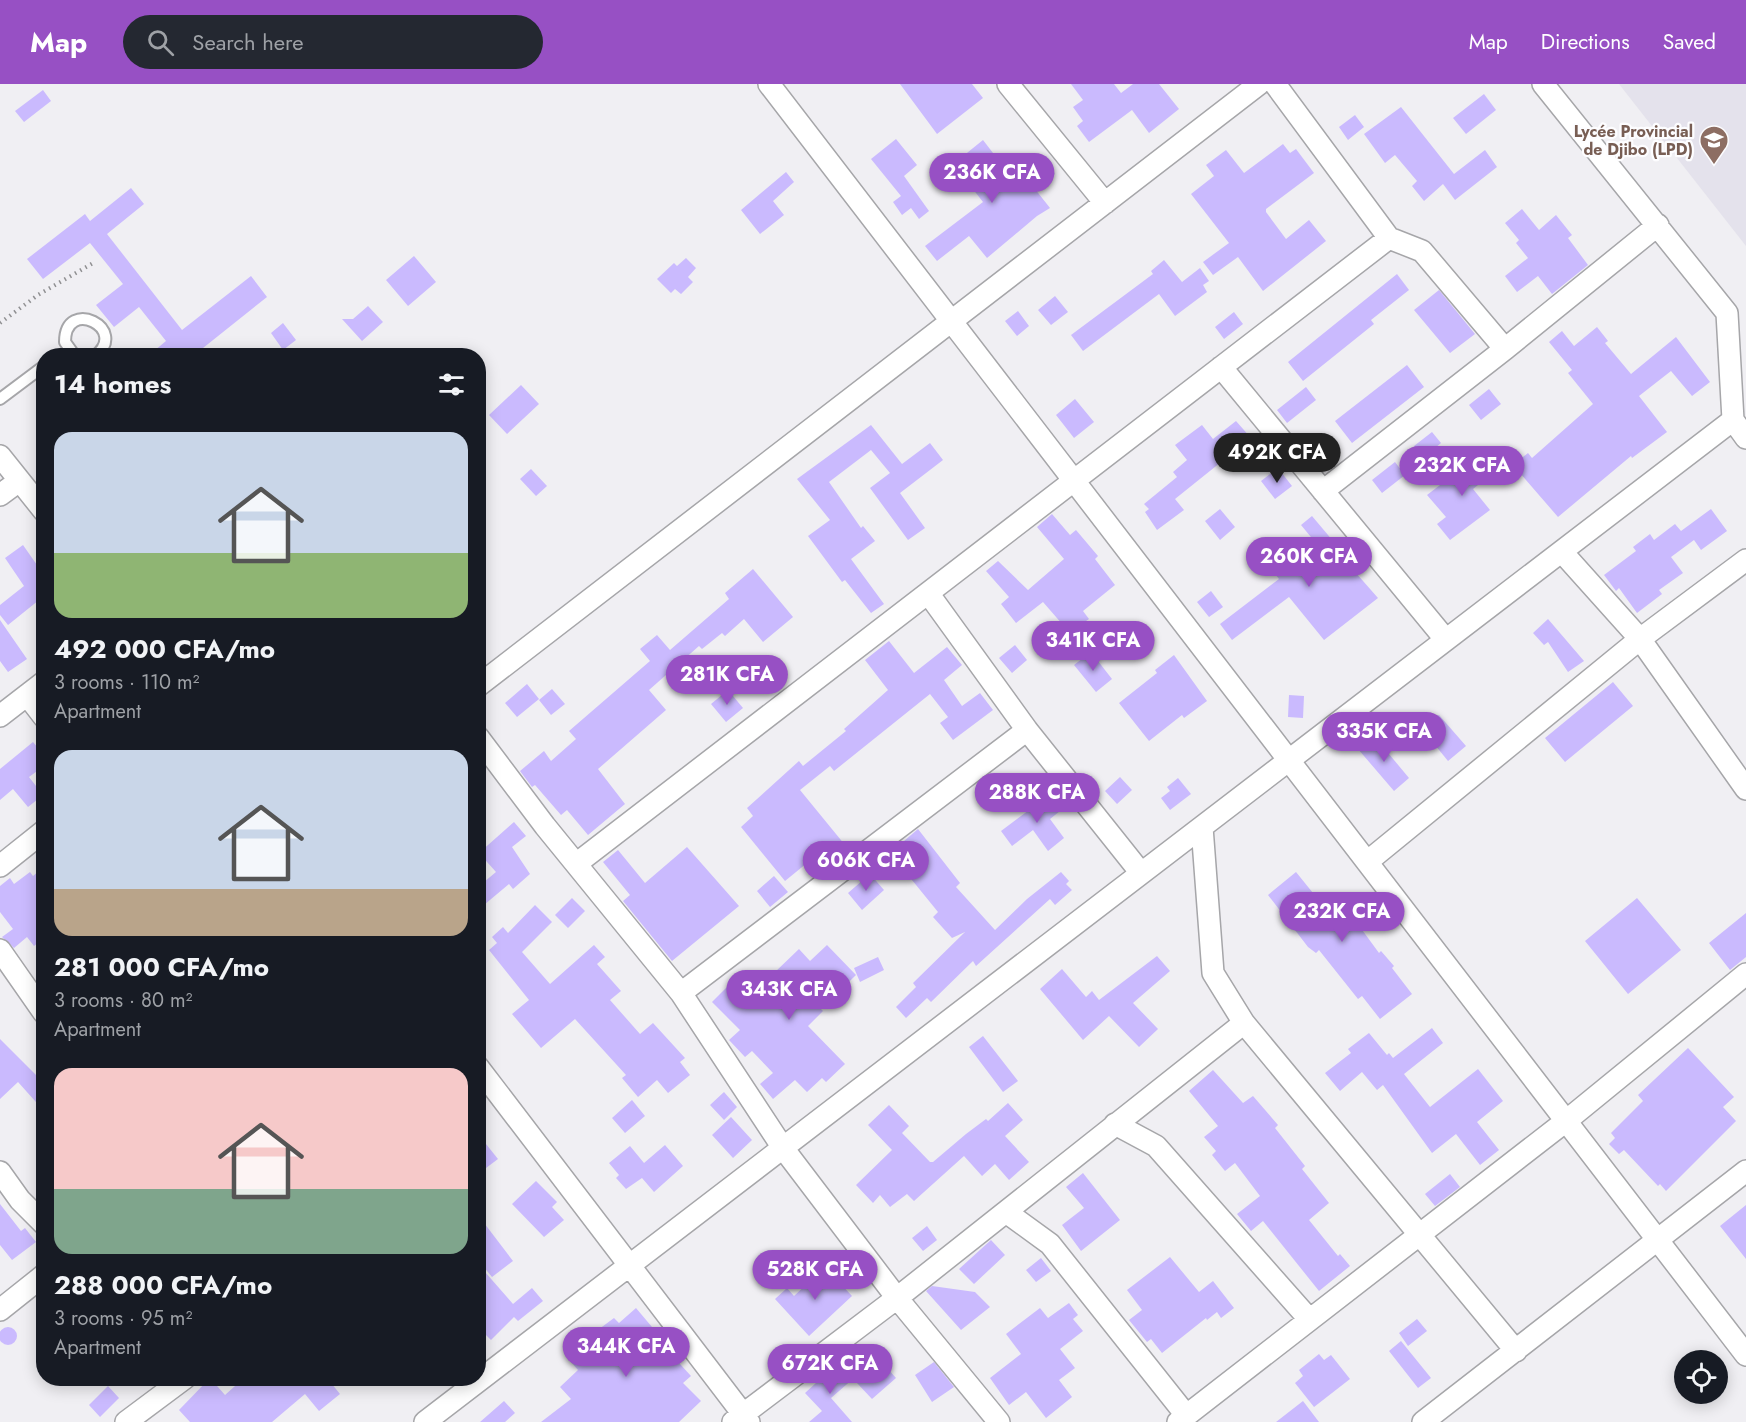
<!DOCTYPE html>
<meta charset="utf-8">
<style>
:root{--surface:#171b24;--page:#242831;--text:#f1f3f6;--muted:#9ea1a6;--accent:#9750c4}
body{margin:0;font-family:Jost,sans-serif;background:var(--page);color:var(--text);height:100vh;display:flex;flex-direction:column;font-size:22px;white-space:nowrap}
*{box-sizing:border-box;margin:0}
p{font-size:20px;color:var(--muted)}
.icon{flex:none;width:33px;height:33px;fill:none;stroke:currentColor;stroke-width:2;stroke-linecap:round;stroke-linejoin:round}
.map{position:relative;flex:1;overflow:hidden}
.sheet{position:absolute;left:36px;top:264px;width:450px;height:1038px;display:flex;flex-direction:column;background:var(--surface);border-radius:24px;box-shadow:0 3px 15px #0003}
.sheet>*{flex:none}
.buttons{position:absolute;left:1674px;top:1266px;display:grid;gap:12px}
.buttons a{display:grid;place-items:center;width:54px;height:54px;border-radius:50%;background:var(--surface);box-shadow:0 3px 15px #0003;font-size:30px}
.price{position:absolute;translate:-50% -51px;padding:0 14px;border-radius:21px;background:var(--accent);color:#fff;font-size:20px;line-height:39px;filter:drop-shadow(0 2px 3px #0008)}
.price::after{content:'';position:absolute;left:50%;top:36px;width:18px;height:14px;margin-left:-9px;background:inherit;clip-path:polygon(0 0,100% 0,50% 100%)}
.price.active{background:#222;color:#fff}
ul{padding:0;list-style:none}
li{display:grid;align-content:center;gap:12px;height:318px;padding:0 18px}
li span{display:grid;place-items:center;height:186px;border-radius:18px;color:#555}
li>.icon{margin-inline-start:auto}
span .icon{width:108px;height:108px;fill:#fffc;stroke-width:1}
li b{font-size:26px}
h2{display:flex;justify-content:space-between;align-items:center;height:72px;padding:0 18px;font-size:26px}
header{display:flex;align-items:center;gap:36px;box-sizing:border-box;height:84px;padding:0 30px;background:var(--accent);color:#fff}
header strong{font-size:28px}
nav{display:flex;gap:33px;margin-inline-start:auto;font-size:21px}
.search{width:420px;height:54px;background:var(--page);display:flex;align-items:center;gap:15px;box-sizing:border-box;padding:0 21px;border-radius:33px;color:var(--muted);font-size:22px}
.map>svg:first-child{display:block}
</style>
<header>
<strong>Map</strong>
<div class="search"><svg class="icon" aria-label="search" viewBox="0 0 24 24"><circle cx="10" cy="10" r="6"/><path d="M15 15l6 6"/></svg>Search here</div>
<nav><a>Map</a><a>Directions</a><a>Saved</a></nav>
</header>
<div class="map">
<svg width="1746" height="1338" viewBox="0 0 1746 1338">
<rect width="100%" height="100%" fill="#f0eff3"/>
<!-- built -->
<path fill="#e4e2ec" d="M 1619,0 L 1746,0 L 1746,162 Z"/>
<!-- building -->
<path fill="#cabafe" d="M 900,0 L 972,0 L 983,14 L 937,50 Z
M 1071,0 L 1114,0 L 1121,9 L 1133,0 L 1159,0 L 1179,25 L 1149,49 L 1132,26 L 1089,58 L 1077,42 L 1083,37 L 1073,23 L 1083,16 Z
M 43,6 L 51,17 L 24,38 L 15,27 Z
M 1484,10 L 1496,26 L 1466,50 L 1453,34 Z
M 1401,23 L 1454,90 L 1485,66 L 1497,83 L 1455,116 L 1443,100 L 1424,117 L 1412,102 L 1417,97 L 1395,71 L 1385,79 L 1364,50 Z
M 1355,31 L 1364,43 L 1348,56 L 1339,43 Z
M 896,55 L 917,81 L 904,92 L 929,127 L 919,135 L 911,124 L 902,131 L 893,118 L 901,112 L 871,75 Z
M 983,56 L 993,69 L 982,78 L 1002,104 L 1042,74 L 1055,90 L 1035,105 L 1050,124 L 1037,132 L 987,174 L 969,152 L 937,177 L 925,162 L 983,118 L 958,86 L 947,96 L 938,84 L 954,72 L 957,77 Z
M 1283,60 L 1290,69 L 1296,65 L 1314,89 L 1266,125 L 1266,128 L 1286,155 L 1309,136 L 1326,157 L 1263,207 L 1238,173 L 1213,191 L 1203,178 L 1229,159 L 1191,110 L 1214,92 L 1206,81 L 1226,66 L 1244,89 Z
M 786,88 L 794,98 L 773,117 L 784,131 L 760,150 L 741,126 Z
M 131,104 L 144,120 L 107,150 L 182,246 L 251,192 L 267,213 L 193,272 L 148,272 L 166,257 L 139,223 L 114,243 L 96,221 L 123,200 L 90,159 L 43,195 L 27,175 L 85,130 L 90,137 Z
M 1522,125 L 1539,146 L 1556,131 L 1572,151 L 1568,154 L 1588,181 L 1552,210 L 1538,192 L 1517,208 L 1505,192 L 1528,174 L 1516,159 L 1519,156 L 1505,139 Z
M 414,172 L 436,198 L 408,222 L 386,196 Z
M 686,174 L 696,184 L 688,193 L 693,198 L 681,210 L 675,205 L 671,209 L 657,195 L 674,179 L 677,182 Z
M 1164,176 L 1182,198 L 1200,184 L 1209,197 L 1203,201 L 1207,208 L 1175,232 L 1159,210 L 1083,267 L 1071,251 L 1153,190 L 1151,187 Z
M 1397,190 L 1409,206 L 1371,236 L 1374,240 L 1303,297 L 1288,278 Z
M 1439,206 L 1475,250 L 1450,269 L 1414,226 Z
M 1055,212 L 1068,228 L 1051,241 L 1038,226 Z
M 368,222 L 383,238 L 362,257 L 342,235 L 353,235 Z
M 1018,227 L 1029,242 L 1017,252 L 1005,237 Z
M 1234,228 L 1243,240 L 1224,255 L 1215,243 Z
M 283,239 L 296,256 L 283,266 L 271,249 Z
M 1597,243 L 1608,257 L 1605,259 L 1631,290 L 1676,253 L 1710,298 L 1692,312 L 1671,287 L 1639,312 L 1667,348 L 1632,374 L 1631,372 L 1558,433 L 1513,381 L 1528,369 L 1532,374 L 1593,320 L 1568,289 L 1572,286 L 1549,258 L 1562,247 L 1574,262 Z
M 1407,281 L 1424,303 L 1352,359 L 1335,337 Z
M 521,301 L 539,320 L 507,350 L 489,331 Z
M 1306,303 L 1316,316 L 1287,339 L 1277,326 Z
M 1489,305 L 1501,320 L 1481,336 L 1469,321 Z
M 1075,315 L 1094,338 L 1074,354 L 1056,331 Z
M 1236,337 L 1251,354 L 1175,415 L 1184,426 L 1157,446 L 1145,428 L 1149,425 L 1144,420 L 1177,393 L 1173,388 L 1187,376 L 1175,361 L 1202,341 L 1213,355 Z
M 871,341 L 902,380 L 930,359 L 943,376 L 900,409 L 925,444 L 908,456 L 870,404 L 890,389 L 871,366 L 829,398 L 861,444 L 863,442 L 875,457 L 851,475 L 884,520 L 871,529 L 845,496 L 842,498 L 808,452 L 830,436 L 797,395 Z
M 1432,348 L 1441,359 L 1423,374 L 1414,362 Z
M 1483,368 L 1497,386 L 1473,405 L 1490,426 L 1450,456 L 1437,440 L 1446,433 L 1427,411 Z
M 1395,378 L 1405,391 L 1382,409 L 1372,396 Z
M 1278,384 L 1292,402 L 1275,415 L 1261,397 Z
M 531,385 L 547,402 L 536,412 L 520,395 Z
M 1220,425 L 1235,443 L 1220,456 L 1205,437 Z
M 1711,425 L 1727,447 L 1701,466 L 1694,456 L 1671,473 L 1683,489 L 1659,506 L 1662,510 L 1637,529 L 1619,504 L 1616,507 L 1604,491 L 1636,467 L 1633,463 L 1650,450 L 1654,456 L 1675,440 L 1681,447 Z
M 1052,430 L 1070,451 L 1076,446 L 1098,472 L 1095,475 L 1115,501 L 1083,527 L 1089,535 L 1074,545 L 1068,537 L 1063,541 L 1043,518 L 1016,539 L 1001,520 L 1009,513 L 986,487 L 998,477 L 1028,506 L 1064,475 L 1037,443 Z
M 1312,432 L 1344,470 L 1341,472 L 1378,514 L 1324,556 L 1289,513 L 1232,556 L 1220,540 L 1279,495 L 1261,472 L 1278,459 L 1296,483 L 1320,464 L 1301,441 Z
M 23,461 L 44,491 L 44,512 L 8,541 L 0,531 L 0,521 L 24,502 L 5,474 Z
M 753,485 L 793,533 L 763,558 L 744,535 L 725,552 L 722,549 L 702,565 L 699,562 L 649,606 L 666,626 L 598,685 L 625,720 L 588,751 L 567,726 L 561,731 L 535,701 L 532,703 L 520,687 L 544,667 L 551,677 L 576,655 L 569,647 L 650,577 L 640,565 L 657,551 L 670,566 L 729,515 L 725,509 Z
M 1211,507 L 1223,523 L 1209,533 L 1197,518 Z
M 1548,535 L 1584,577 L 1568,588 L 1548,558 L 1544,561 L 1533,549 Z
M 0,536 L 27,575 L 8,588 L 0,577 Z
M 889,557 L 914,589 L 947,563 L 962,581 L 944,596 L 962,622 L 980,609 L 993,626 L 953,656 L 940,639 L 948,633 L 930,610 L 834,687 L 830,682 L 800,706 L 845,761 L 813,786 L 807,779 L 785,797 L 741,743 L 753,732 L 747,724 L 799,677 L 803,682 L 846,647 L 844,645 L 888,606 L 865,576 Z
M 1015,561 L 1027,576 L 1012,589 L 999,574 Z
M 1091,568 L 1112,595 L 1096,608 L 1074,581 Z
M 1174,571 L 1207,617 L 1184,634 L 1182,631 L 1149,657 L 1119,619 L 1157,589 L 1155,586 Z
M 1613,598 L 1633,622 L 1565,678 L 1545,654 Z
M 527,600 L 539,615 L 517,633 L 505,619 Z
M 552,605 L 565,620 L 551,631 L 539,616 Z
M 728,606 L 743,624 L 726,638 L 711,620 Z
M 1289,611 L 1304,612 L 1303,634 L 1288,633 Z
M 1439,631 L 1466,662 L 1448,677 L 1422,645 Z
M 1374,652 L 1409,694 L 1394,707 L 1358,665 Z
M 33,658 L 44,671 L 44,682 L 29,693 L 43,711 L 28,723 L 13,705 L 0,716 L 0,685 Z
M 1120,693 L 1132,706 L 1117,720 L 1105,707 Z
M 1178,694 L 1191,710 L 1170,726 L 1161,714 L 1170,707 L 1167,703 Z
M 1055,710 L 1065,723 L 1050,735 L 1064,754 L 1048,767 L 1033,746 L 1012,762 L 1001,747 L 1045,714 L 1047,716 Z
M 514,738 L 526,752 L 512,763 L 530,790 L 513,805 L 509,800 L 478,826 L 478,803 L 496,788 L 479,769 Z
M 918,745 L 960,799 L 956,803 L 995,846 L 1027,815 L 1061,788 L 1069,797 L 1066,800 L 1072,806 L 1055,821 L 1050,815 L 976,882 L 973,877 L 931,918 L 927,914 L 906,934 L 896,923 L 916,903 L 913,899 L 965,848 L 952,854 L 933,833 L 938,828 L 890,769 Z
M 687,763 L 739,822 L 672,877 L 623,817 L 630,811 L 603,778 L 618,766 L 645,799 Z
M 44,783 L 44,854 L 34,862 L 27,853 L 14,864 L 2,853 L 13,845 L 0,828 L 0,802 L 10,794 L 14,800 L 30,788 L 33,792 Z
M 1296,788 L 1317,814 L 1325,808 L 1339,826 L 1354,813 L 1371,833 L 1360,843 L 1379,869 L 1381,867 L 1394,882 L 1392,884 L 1412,910 L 1380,935 L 1362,912 L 1358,915 L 1319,866 L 1316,869 L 1308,863 L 1268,811 Z
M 870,790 L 884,806 L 862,826 L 848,809 Z
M 774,792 L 788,808 L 770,823 L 757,807 Z
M 572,814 L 585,827 L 568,844 L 555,831 Z
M 1637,814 L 1681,866 L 1628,910 L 1585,857 Z
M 535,821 L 552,838 L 522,868 L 550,900 L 594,861 L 605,873 L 597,880 L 621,907 L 610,916 L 640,950 L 653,939 L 685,974 L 680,978 L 690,991 L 668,1009 L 657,996 L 638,1013 L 622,994 L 626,991 L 575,935 L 541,964 L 512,930 L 529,916 L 489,866 L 497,859 L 492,853 L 503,843 L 508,849 Z
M 1746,829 L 1746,873 L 1730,886 L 1709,859 Z
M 827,861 L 856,891 L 821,925 L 823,927 L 808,942 L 845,980 L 826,998 L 822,994 L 807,1008 L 795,996 L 773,1015 L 760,1000 L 773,989 L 752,967 L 745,973 L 729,956 L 740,946 L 712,918 L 736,894 L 764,924 L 788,904 L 774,889 L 799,865 L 810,877 Z
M 1157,872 L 1170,887 L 1133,919 L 1158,945 L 1139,963 L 1109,932 L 1083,956 L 1040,905 L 1062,885 L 1086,913 L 1092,907 L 1099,916 Z
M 878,873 L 884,886 L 860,898 L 854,884 Z
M 1432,944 L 1443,959 L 1404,990 L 1430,1023 L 1478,985 L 1503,1017 L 1477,1038 L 1499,1066 L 1480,1081 L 1456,1050 L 1432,1069 L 1383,1001 L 1377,1006 L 1362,988 L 1340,1007 L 1325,989 L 1351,969 L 1348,965 L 1369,949 L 1387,971 L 1389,969 L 1393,974 Z
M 983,952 L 1018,997 L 1003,1008 L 969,963 Z
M 0,955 L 36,991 L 44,984 L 44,1027 L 18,998 L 0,1015 Z
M 1688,964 L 1734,1013 L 1723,1023 L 1736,1037 L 1666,1107 L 1660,1100 L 1658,1102 L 1624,1066 L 1619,1070 L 1609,1060 L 1615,1054 L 1611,1049 L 1643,1017 L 1638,1011 Z
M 1213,986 L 1243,1019 L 1253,1012 L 1278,1041 L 1275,1044 L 1305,1082 L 1302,1085 L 1329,1119 L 1309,1136 L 1338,1172 L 1340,1170 L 1350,1182 L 1319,1207 L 1263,1137 L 1251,1147 L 1237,1130 L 1260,1112 L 1235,1079 L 1225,1087 L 1212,1071 L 1216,1067 L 1204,1053 L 1218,1042 L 1189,1007 Z
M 724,1008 L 737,1023 L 724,1036 L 710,1021 Z
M 632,1016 L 645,1032 L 625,1049 L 612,1034 Z
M 1008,1019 L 1023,1036 L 1005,1052 L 1029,1078 L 1009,1096 L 995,1080 L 982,1092 L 964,1072 L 914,1117 L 907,1110 L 890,1123 L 880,1111 L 873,1119 L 856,1101 L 892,1066 L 868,1041 L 889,1021 L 909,1042 L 902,1049 L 930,1078 L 933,1078 L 966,1050 L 986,1035 L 988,1037 Z
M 731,1033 L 752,1056 L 733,1074 L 712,1051 Z
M 478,1050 L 498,1075 L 478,1090 Z
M 665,1061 L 683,1082 L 654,1108 L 642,1094 L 626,1105 L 616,1094 L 619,1091 L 609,1079 L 630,1062 L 644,1079 Z
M 1083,1089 L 1120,1136 L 1081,1167 L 1062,1141 L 1084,1124 L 1066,1103 Z
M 1450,1090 L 1460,1103 L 1435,1122 L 1425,1110 Z
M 536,1097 L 557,1118 L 552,1123 L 564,1136 L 544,1153 L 512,1120 Z
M 0,1120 L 21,1147 L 25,1144 L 36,1158 L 12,1176 L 0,1161 Z
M 1746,1121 L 1746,1175 L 1720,1142 Z
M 478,1131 L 513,1177 L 492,1193 L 478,1176 Z
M 927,1142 L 937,1156 L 923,1167 L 912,1154 Z
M 991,1156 L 1005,1171 L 974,1200 L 959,1185 Z
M 1170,1173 L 1199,1208 L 1213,1197 L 1234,1224 L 1221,1234 L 1217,1228 L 1207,1236 L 1206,1234 L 1162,1269 L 1151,1255 L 1147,1258 L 1129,1236 L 1142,1226 L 1127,1206 Z
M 1041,1174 L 1051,1187 L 1036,1198 L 1026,1186 Z
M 478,1180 L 513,1220 L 532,1204 L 543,1217 L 518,1237 L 514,1233 L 491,1256 L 478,1243 L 478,1229 L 486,1221 L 478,1212 Z
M 825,1183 L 852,1212 L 809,1252 L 775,1215 L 787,1204 L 794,1212 Z
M 932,1202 L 975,1208 L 990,1223 L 961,1246 L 926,1207 Z
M 1069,1219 L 1078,1231 L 1073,1235 L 1083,1247 L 1060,1265 L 1075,1284 L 1059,1296 L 1072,1313 L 1046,1334 L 1026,1308 L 1009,1321 L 990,1294 L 1021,1270 L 1006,1250 L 1040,1224 L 1048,1234 Z
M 636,1224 L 652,1243 L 649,1246 L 691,1292 L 683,1299 L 701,1317 L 679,1338 L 541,1338 L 571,1315 L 560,1303 L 578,1286 L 571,1278 L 584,1266 L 579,1260 L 614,1234 L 619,1239 Z
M 1417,1235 L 1427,1247 L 1408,1262 L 1399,1249 Z
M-1 1252a9 9 0 1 1 18 0a9 9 0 1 1-18 0Z
M 1401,1257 L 1431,1294 L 1418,1304 L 1389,1267 Z
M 1319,1270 L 1324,1276 L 1331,1271 L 1350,1295 L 1314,1323 L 1295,1299 L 1303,1292 L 1299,1286 Z
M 881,1277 L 896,1294 L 872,1315 L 856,1298 Z
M 839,1278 L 854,1294 L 831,1314 L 852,1338 L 809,1338 L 822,1327 L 805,1309 Z
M 934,1278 L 954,1303 L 932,1318 L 915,1291 Z
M 210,1294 L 225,1311 L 244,1294 L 327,1294 L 340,1310 L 319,1327 L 305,1310 L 272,1338 L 190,1338 L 179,1326 Z
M 108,1302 L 119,1314 L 100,1333 L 89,1321 Z
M 504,1317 L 515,1329 L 505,1338 L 480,1338 Z
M 1303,1317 L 1319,1338 L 1276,1338 Z"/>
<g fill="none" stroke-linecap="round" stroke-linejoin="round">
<!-- lane casing -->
<g stroke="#a6a6a9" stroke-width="14">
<path id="lane" d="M 75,272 L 65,258 C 65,212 130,245 95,272
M 0,315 L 44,282"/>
</g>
<!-- street casing -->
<g stroke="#a6a6a9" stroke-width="24">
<path id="street" d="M 769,0 L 1746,1271
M 1008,0 L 1105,119
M 1275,0 L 1389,154 L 1422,167 L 1505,265
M 1543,0 L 1727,229 L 1733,336 L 1746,354
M 1221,283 L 1446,556
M 0,372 L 44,427
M 1323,407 L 1505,265 L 1658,141
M 0,411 L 19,397
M 1562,468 L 1640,555 L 1746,705
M 928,509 L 1027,646 L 1141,789
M 478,602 L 1259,0
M 27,611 L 44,633
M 0,632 L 44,598
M 478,653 L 545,742 L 681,909 L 783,1064 L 897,1214 L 999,1338
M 1202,743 L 1213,889 L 1244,939 L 1516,1267
M 1367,778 L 1640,555 L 1746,476
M 576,780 L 1389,154
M 0,782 L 44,747
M 0,866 L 44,929
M 681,909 L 1027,646
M 478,983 L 749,1338
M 1115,1040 L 1156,1062 L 1309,1235
M 0,1088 L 20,1116 L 44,1140
M 1006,1128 L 1050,1160 L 1186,1331
M 0,1226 L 44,1191
M 126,1338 L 185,1294
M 425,1338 L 1733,336
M 733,1338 L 897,1214 L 1244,939
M 1178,1338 L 1566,1037 L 1746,890
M 1423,1338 L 1746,1087"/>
</g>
<!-- path -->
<path stroke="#909092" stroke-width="4" stroke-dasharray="1.5 4.5" stroke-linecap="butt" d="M 0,239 L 38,211 L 93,179"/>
<!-- lane -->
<use href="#lane" stroke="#fff" stroke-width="10"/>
<!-- street -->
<use href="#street" stroke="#fff" stroke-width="21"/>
</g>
<!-- icons -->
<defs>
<g id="school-pin" transform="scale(1.5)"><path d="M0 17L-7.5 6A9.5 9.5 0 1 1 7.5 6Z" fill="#8d6e63" stroke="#fdfdff"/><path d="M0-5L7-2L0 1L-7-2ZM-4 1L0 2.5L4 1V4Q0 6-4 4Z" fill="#fff"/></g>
</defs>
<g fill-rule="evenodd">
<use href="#school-pin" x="1714" y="56"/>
</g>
<g text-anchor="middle" stroke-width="4.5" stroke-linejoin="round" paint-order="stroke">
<!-- education labels -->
<g font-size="16" font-weight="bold" fill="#785e54" stroke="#fdfdff" text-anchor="end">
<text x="1693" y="53">Lycée Provincial<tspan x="1693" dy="18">de Djibo (LPD)</tspan></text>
</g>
</g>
</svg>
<div class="buttons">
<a><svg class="icon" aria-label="locate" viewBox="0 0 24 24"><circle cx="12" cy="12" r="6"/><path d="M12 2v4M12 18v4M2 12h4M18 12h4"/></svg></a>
</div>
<b class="price" style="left:992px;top:120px">236K CFA</b>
<b class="price active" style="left:1277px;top:400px">492K CFA</b>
<b class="price" style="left:1462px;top:413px">232K CFA</b>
<b class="price" style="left:1309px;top:504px">260K CFA</b>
<b class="price" style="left:1093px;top:588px">341K CFA</b>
<b class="price" style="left:727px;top:622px">281K CFA</b>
<b class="price" style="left:1384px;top:679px">335K CFA</b>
<b class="price" style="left:1037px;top:740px">288K CFA</b>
<b class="price" style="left:866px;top:808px">606K CFA</b>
<b class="price" style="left:1342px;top:859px">232K CFA</b>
<b class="price" style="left:789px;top:937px">343K CFA</b>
<b class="price" style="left:815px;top:1217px">528K CFA</b>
<b class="price" style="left:626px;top:1294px">344K CFA</b>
<b class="price" style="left:830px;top:1311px">672K CFA</b>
<section class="sheet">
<h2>14 homes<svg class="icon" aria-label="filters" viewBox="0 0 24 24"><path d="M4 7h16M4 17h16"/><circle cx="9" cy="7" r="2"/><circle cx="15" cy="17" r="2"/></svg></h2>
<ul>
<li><span style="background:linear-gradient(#c9d6e8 65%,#8fb573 0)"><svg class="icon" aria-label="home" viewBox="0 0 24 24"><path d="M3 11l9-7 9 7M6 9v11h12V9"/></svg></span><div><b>492 000 CFA/mo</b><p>3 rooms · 110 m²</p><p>Apartment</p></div></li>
<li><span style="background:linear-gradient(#c9d6e8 75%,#b9a48a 0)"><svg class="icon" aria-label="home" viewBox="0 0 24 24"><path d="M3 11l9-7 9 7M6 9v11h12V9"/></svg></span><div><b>281 000 CFA/mo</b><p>3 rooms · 80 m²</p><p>Apartment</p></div></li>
<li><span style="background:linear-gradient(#f6c9c9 65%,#7fa58c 0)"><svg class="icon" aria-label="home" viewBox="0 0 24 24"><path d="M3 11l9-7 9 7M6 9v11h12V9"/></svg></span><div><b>288 000 CFA/mo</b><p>3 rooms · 95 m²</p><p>Apartment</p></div></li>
</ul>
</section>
</div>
